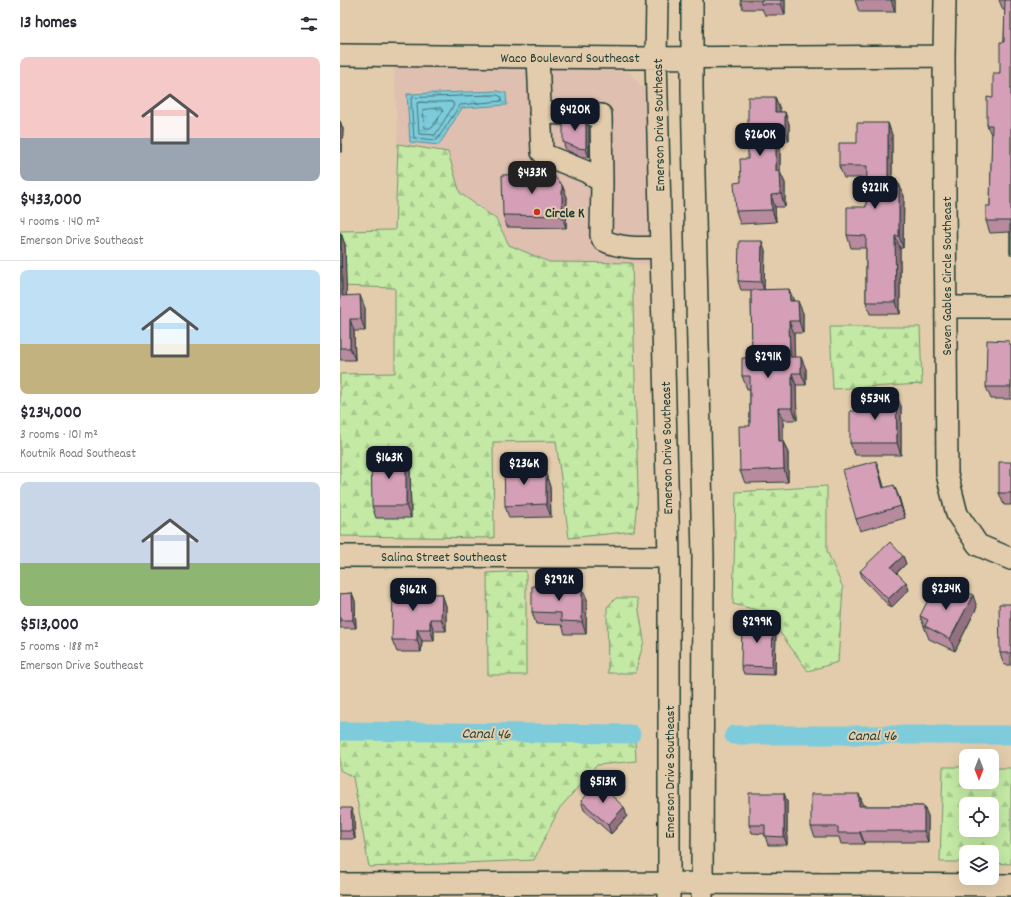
<!DOCTYPE html>
<meta charset="utf-8">
<style>
:root{--surface:#fff;--page:#f7f7f7;--text:#2b2b33;--muted:#7c7c81;--line:#e1e1e2;--accent:#111827}
body{margin:0;font-family:Dekko,sans-serif;background:var(--page);color:var(--text);height:100vh;display:flex;flex-direction:column;font-size:15px;white-space:nowrap}
*{box-sizing:border-box;margin:0}
p{font-size:13px;color:var(--muted)}
.icon{flex:none;width:22px;height:22px;fill:none;stroke:currentColor;stroke-width:2;stroke-linecap:round;stroke-linejoin:round}
.map{position:relative;flex:1;overflow:hidden}
.details{display:flex;flex-direction:column;background:var(--surface);width:340px}
.details>*{flex:none}
.needle{width:26px;rotate:180deg}
.buttons{position:absolute;left:619px;top:749px;display:grid;gap:8px}
.buttons a{display:grid;place-items:center;width:40px;height:40px;border-radius:8px;background:var(--surface);box-shadow:0 4px 16px #0002;font-size:20px}
.price{position:absolute;translate:-50% -34px;padding:0 9px;border-radius:8px;background:var(--accent);color:#fff;font-size:13px;line-height:26px;filter:drop-shadow(0 1px 2px #0008)}
.price::after{content:'';position:absolute;left:50%;top:24px;width:12px;height:9px;margin-left:-6px;background:inherit;clip-path:polygon(0 0,100% 0,50% 100%)}
.price.current{background:#222;color:#fff}
ul{padding:0;list-style:none}
li{display:grid;align-content:center;gap:8px;height:212px;padding:0 20px}
li+li{border-top:1px solid var(--line)}
li span{display:grid;place-items:center;height:124px;border-radius:8px;color:#555}
li>.icon{margin-inline-start:auto}
span .icon{width:72px;height:72px;fill:#fffc;stroke-width:1}
li b{font-size:17px}
h2{display:flex;justify-content:space-between;align-items:center;height:48px;padding:0 20px;font-size:17px}
main{display:flex;flex:1;min-height:0}
.map>svg:first-child{display:block}
</style>
<main>
<section class="details">
<h2>13 homes<svg class="icon" aria-label="filters" viewBox="0 0 24 24"><path d="M4 7h16M4 17h16"/><circle cx="9" cy="7" r="2"/><circle cx="15" cy="17" r="2"/></svg></h2>
<ul>
<li><span style="background:linear-gradient(#f6c9c9 65%,#9aa5b1 0)"><svg class="icon" aria-label="home" viewBox="0 0 24 24"><path d="M3 11l9-7 9 7M6 9v11h12V9"/></svg></span><div><b>$433,000</b><p>4 rooms · 140 m²</p><p>Emerson Drive Southeast</p></div></li>
<li><span style="background:linear-gradient(#bfe0f5 60%,#c2b280 0)"><svg class="icon" aria-label="home" viewBox="0 0 24 24"><path d="M3 11l9-7 9 7M6 9v11h12V9"/></svg></span><div><b>$234,000</b><p>3 rooms · 101 m²</p><p>Koutnik Road Southeast</p></div></li>
<li><span style="background:linear-gradient(#c9d6e8 65%,#8fb573 0)"><svg class="icon" aria-label="home" viewBox="0 0 24 24"><path d="M3 11l9-7 9 7M6 9v11h12V9"/></svg></span><div><b>$513,000</b><p>5 rooms · 188 m²</p><p>Emerson Drive Southeast</p></div></li>
</ul>
</section>
<div class="map">
<svg width="671" height="897" viewBox="0 0 671 897">
<defs>
<pattern id="forest-firs" width="22" height="20" patternUnits="userSpaceOnUse"><rect width="22" height="20" fill="#c3e9a4"/><path d="M5 1l3.5 6h-7zM16 11l3.5 6h-7z" fill="#a7c98e"/></pattern>
<pattern id="water-ripples" width="26" height="14" patternUnits="userSpaceOnUse"><rect width="26" height="14" fill="#7dcbdb"/><path d="M2 4q2-2 4 0t4 0M15 11q2-2 4 0t4 0" fill="none" stroke="#66a6b2"/></pattern>
</defs>
<rect width="100%" height="100%" fill="#e3ccac"/>
<filter id="ink" filterUnits="userSpaceOnUse"><feTurbulence type="fractalNoise" baseFrequency=".025" numOctaves="2"/><feDisplacementMap in="SourceGraphic" scale="8" xChannelSelector="R" yChannelSelector="G"/><feConvolveMatrix kernelMatrix="1 2 1 2 8 2 1 2 1" color-interpolation-filters="sRGB"/></filter>
<g filter="url(#ink)">
<!-- built -->
<path fill="#dfbfaf" d="M 54,67 L 241,67 L 289,72 L 306,91 L 310,265 L 292,263 L 209,262 L 169,245 L 156,219 L 120,193 L 108,152 L 58,144 Z"/>
<!-- forest -->
<path fill="url(#forest-firs)" stroke="#71936c" fill-rule="evenodd" d="M 58,144 L 108,152 L 120,193 L 156,219 L 169,245 L 209,262 L 292,263 L 298,492 L 294,531 L 229,538 L 216,441 L 153,442 L 154,538 L 0,536 L 0,374 L 55,373 L 55,288 L 0,286 L 0,231 L 55,230 Z
M 490,327 L 580,327 L 582,384 L 493,389 Z
M 487,486 L 487,551 L 503,588 L 498,662 L 468,671 L 425,612 L 393,604 L 396,492 Z
M 186,571 L 186,675 L 148,675 L 147,573 Z
M 276,598 L 297,598 L 304,641 L 295,673 L 268,673 L 267,607 Z
M 0,738 L 295,742 L 296,761 L 257,765 L 219,809 L 194,860 L 29,867 L 13,777 L 0,770 Z
M 603,767 L 626,767 L 626,782 L 652,782 L 652,768 L 671,768 L 671,864 L 652,863 L 652,852 L 626,852 L 626,862 L 600,862 ZM 626,804 L 652,804 L 652,830 L 626,830 Z"/>
<!-- water -->
<path fill="url(#water-ripples)" stroke="#579298" d="M 157,91 L 166,93 L 167,105 L 122,108 L 99,145 L 70,142 L 67,94 Z"/>
<g fill="none" stroke-linecap="round" stroke-linejoin="round">
<!-- shore -->
<path stroke="#457677" stroke-width="1" d="M 157,95 L 162,97 L 161,101 L 120,105 L 97,140 L 74,138 L 71,100 L 72,98 Z
M 112,102 L 114,105 L 95,135 L 79,134 L 77,103 Z
M 101,108 L 103,111 L 92,128 L 85,128 L 83,110 Z"/>
<!-- canal -->
<path stroke="#7dcbdb" stroke-width="19" d="M 0,731 L 291,734
M 394,735 L 671,735"/>
<!-- minor casing -->
<g stroke="#1f3d34" stroke-width="24">
<path id="minor" d="M 317,0 L 316,58 L 329,557 L 329,897
M 352,0 L 352,90 L 363,557 L 362,897
M 605,0 L 604,56 L 607,474 L 617,514 L 638,545 L 671,559
M 0,55 L 293,58 L 604,56
M 198,57 L 202,152 L 205,155 L 247,172 L 262,182 L 261,235 L 263,240 C 280,249 302,248 321,247
M 200,113 L 261,115 L 262,182
M 606,307 L 671,307
M 0,556 L 329,557
M 0,884 L 329,883 L 671,885"/>
</g>
<!-- minor -->
<use href="#minor" stroke="#e3ccac" stroke-width="21"/>
</g>
<!-- wall -->
<path fill="#b78a9d" stroke="#1f3d34" d="M 400,0 L 445,0 L 445,15 L 425,15 L 422,9 L 403,9 Z
M 515,0 L 555,0 L 555,12 L 519,12 Z
M 659,0 L 671,0 L 671,256 L 670,254 L 670,232 L 650,233 L 646,221 L 650,206 L 652,137 L 647,125 L 660,73 L 664,42 L 665,10 L 663,10 Z
M 435,97 L 440,109 L 440,112 L 445,112 L 449,124 L 449,141 L 440,141 L 440,172 L 445,183 L 445,207 L 435,207 L 436,222 L 400,224 L 396,211 L 401,182 L 408,159 Z
M 246,118 L 249,127 L 249,157 L 241,157 L 226,150 L 223,142 Z
M 0,121 L 3,129 L 2,152 L 0,152 Z
M 548,123 L 552,135 L 552,184 L 559,184 L 564,196 L 563,248 L 560,248 L 560,314 L 530,314 L 526,302 L 526,248 L 511,248 L 507,235 L 526,207 L 527,178 L 504,178 L 499,166 L 517,143 Z
M 222,185 L 227,197 L 226,228 L 167,227 L 163,215 Z
M 0,233 L 1,233 L 5,245 L 6,296 L 25,308 L 25,331 L 14,331 L 15,360 L 0,360 Z
M 425,250 L 424,289 L 454,301 L 463,313 L 463,333 L 454,333 L 454,357 L 466,369 L 466,385 L 456,385 L 457,420 L 443,420 L 443,441 L 448,453 L 448,482 L 405,483 L 400,471 L 410,426 L 410,389 L 407,389 L 402,376 L 412,358 L 411,290 L 401,290 L 398,281 Z
M 671,344 L 671,399 L 651,399 L 646,387 Z
M 561,406 L 561,455 L 515,455 L 510,443 L 528,411 Z
M 536,461 L 544,488 L 559,497 L 565,518 L 520,531 L 516,519 Z
M 671,462 L 671,505 L 664,505 L 659,493 Z
M 191,463 L 196,475 L 206,474 L 210,487 L 211,517 L 169,518 L 165,506 Z
M 70,467 L 71,518 L 36,518 L 32,506 Z
M 563,556 L 566,564 L 557,573 L 566,582 L 569,590 L 551,608 L 523,579 L 520,571 Z
M 12,593 L 15,601 L 16,628 L 0,628 L 0,594 Z
M 78,594 L 102,594 L 106,606 L 106,631 L 94,631 L 94,641 L 82,641 L 81,652 L 57,652 L 52,640 Z
M 247,599 L 246,634 L 225,634 L 222,625 L 196,624 L 192,612 Z
M 671,604 L 671,665 L 664,665 L 660,653 Z
M 637,607 L 615,651 L 589,639 L 580,616 Z
M 436,630 L 435,675 L 404,674 L 401,666 Z
M 519,794 L 523,804 L 523,806 L 584,806 L 588,816 L 588,842 L 524,842 L 524,844 L 501,844 L 499,837 L 475,837 L 471,827 Z
M 241,801 L 287,816 L 271,834 L 244,810 Z
M 447,801 L 447,845 L 428,845 L 425,836 L 425,834 L 412,833 L 409,825 Z
M 0,808 L 14,816 L 15,839 L 0,839 Z"/>
<!-- shaded-wall -->
<path fill="#957080" stroke="#1f3d34" d="M 441,0 L 445,0 L 445,15 L 441,4 Z
M 551,0 L 555,0 L 555,12 Z
M 435,97 L 440,109 L 440,124 L 435,112 Z
M 445,112 L 449,124 L 449,141 L 445,129 Z
M 246,118 L 249,127 L 249,157 L 246,149 Z
M 0,121 L 3,129 L 2,152 L 0,147 Z
M 548,123 L 552,135 L 552,196 L 548,184 Z
M 436,129 L 440,141 L 440,172 L 445,183 L 445,207 L 441,194 L 436,171 Z
M 559,184 L 564,196 L 563,248 L 559,236 Z
M 222,185 L 227,197 L 226,228 L 222,216 Z
M 431,195 L 435,207 L 436,222 L 432,210 Z
M 1,233 L 5,245 L 7,308 L 2,296 Z
M 555,236 L 560,248 L 560,314 L 556,302 Z
M 422,241 L 425,250 L 424,290 L 421,282 Z
M 449,289 L 454,301 L 450,301 Z
M 20,295 L 25,308 L 25,331 L 21,319 Z
M 458,301 L 463,313 L 463,333 L 459,321 Z
M 10,319 L 14,331 L 15,360 L 10,348 Z
M 449,321 L 454,333 L 455,369 L 450,357 Z
M 461,357 L 466,369 L 466,385 L 461,373 Z
M 452,373 L 456,385 L 457,420 L 452,408 Z
M 556,394 L 561,406 L 561,455 L 557,443 Z
M 438,408 L 443,420 L 443,453 L 439,441 Z
M 443,441 L 448,453 L 448,482 L 444,469 Z
M 66,455 L 70,467 L 71,518 L 66,506 Z
M 536,461 L 540,473 L 548,500 L 543,488 Z
M 191,463 L 196,475 L 192,475 Z
M 206,474 L 210,487 L 211,517 L 206,504 Z
M 554,485 L 559,497 L 565,518 Z
M 563,556 L 566,564 L 554,575 L 551,567 Z
M 566,582 L 569,590 L 551,608 L 548,599 Z
M 76,587 L 80,599 L 76,594 Z
M 242,587 L 247,599 L 246,634 L 242,622 Z
M 12,593 L 15,601 L 16,628 L 13,620 Z
M 102,594 L 106,606 L 106,631 L 101,619 Z
M 633,595 L 637,607 L 615,651 L 610,639 Z
M 90,619 L 94,631 L 94,641 L 90,629 Z
M 433,622 L 436,630 L 435,675 L 432,667 Z
M 77,629 L 82,641 L 81,652 L 77,640 Z
M 444,793 L 447,801 L 447,845 L 444,837 Z
M 519,794 L 523,804 L 523,817 L 519,806 Z
M 584,806 L 588,816 L 588,842 L 584,831 Z
M 284,807 L 287,816 L 271,834 L 268,825 Z
M 11,808 L 14,816 L 15,839 L 12,831 Z
M 520,831 L 524,842 L 524,844 L 520,833 Z"/>
<!-- building -->
<path fill="#d5a0b7" stroke="#1f3d34" d="M 421,0 L 441,0 L 441,4 L 421,4 Z
M 665,0 L 671,0 L 671,254 L 670,254 L 670,221 L 646,221 L 646,206 L 650,206 L 652,125 L 647,125 L 647,97 L 653,98 L 653,73 L 660,73 L 660,42 L 664,42 Z
M 408,97 L 435,97 L 435,112 L 445,112 L 445,129 L 436,129 L 436,171 L 440,171 L 441,194 L 431,195 L 432,210 L 396,211 L 394,183 L 401,182 L 400,159 L 408,159 Z
M 223,118 L 246,118 L 246,149 L 238,148 L 223,142 Z
M 517,123 L 548,123 L 548,184 L 559,184 L 559,236 L 555,236 L 556,302 L 526,302 L 526,236 L 507,235 L 507,207 L 526,207 L 527,166 L 499,166 L 499,143 L 517,143 Z
M 211,173 L 222,185 L 222,216 L 163,215 L 162,175 Z
M 0,233 L 1,233 L 2,296 L 20,295 L 21,319 L 10,319 L 10,348 L 0,348 Z
M 399,241 L 422,241 L 421,282 L 398,281 Z
M 449,289 L 450,301 L 458,301 L 459,321 L 449,321 L 450,357 L 461,357 L 461,373 L 452,373 L 452,408 L 438,408 L 439,441 L 443,441 L 444,469 L 400,471 L 399,426 L 410,426 L 410,376 L 402,376 L 402,358 L 412,358 L 411,290 Z
M 647,340 L 669,341 L 669,344 L 671,344 L 671,387 L 646,387 Z
M 528,394 L 556,394 L 557,443 L 510,443 L 510,411 L 528,411 Z
M 31,455 L 66,455 L 66,506 L 32,506 Z
M 536,461 L 543,488 L 554,485 L 561,506 L 516,519 L 502,470 Z
M 659,462 L 671,462 L 671,493 L 659,493 Z
M 191,463 L 192,475 L 206,474 L 206,504 L 165,506 L 164,464 Z
M 550,542 L 563,556 L 551,567 L 566,582 L 548,599 L 520,571 Z
M 53,586 L 76,587 L 76,594 L 102,594 L 101,619 L 90,619 L 90,629 L 77,629 L 77,640 L 52,640 Z
M 192,586 L 242,587 L 242,622 L 221,621 L 221,613 L 192,612 Z
M 617,587 L 633,595 L 610,639 L 585,626 L 588,620 L 580,616 L 594,588 L 612,597 Z
M 12,593 L 13,620 L 0,620 L 0,594 Z
M 659,604 L 671,604 L 671,653 L 660,653 Z
M 402,621 L 433,622 L 432,667 L 401,666 Z
M 258,783 L 284,807 L 268,825 L 241,801 Z
M 409,793 L 444,793 L 444,837 L 425,836 L 425,825 L 409,825 Z
M 471,794 L 519,794 L 519,806 L 584,806 L 584,831 L 520,831 L 520,833 L 498,833 L 498,827 L 471,827 Z
M 0,808 L 11,808 L 12,831 L 0,831 Z"/>
</g>
<!-- markers -->
<circle fill="#c8321e" stroke="#e3ccac" stroke-width="1.5" cx="197" cy="212" r="4"/>
<g text-anchor="middle" stroke-width="4" stroke-linejoin="round" paint-order="stroke">
<!-- street labels -->
<g font-size="14" fill="#1f3d34" stroke="#e3ccac">
<text x="230" y="62">Waco Boulevard Southeast</text>
<text transform="translate(318 125) rotate(-91)" y="5">Emerson Drive Southeast</text>
<text transform="translate(606 276) rotate(-90)" y="5">Seven Gables Circle Southeast</text>
<text transform="translate(326 448) rotate(-91)" y="5">Emerson Drive Southeast</text>
<text x="104" y="561">Salina Street Southeast</text>
<text transform="translate(329 772) rotate(-90)" y="5">Emerson Drive Southeast</text>
</g>
<!-- poi labels -->
<g font-size="14" font-weight="bold" fill="#1f3d34" stroke="#e3ccac" text-anchor="start">
<text x="205" y="217">Circle K</text>
</g>
<!-- water labels -->
<g font-size="15" font-style="italic" fill="#24443c" stroke="#e3ccac">
<text transform="translate(146 733) rotate(1)" y="5">Canal 46</text>
<text x="532" y="740">Canal 46</text>
</g>
</g>
</svg>
<div class="buttons">
<a><svg class="needle" viewBox="-14 -14 28 28"><path d="M0-13l5 13h-10z" fill="#e53935"/><path d="M0 13l5-13h-10z" fill="#7c7c81"/></svg></a>
<a><svg class="icon" aria-label="locate" viewBox="0 0 24 24"><circle cx="12" cy="12" r="6"/><path d="M12 2v4M12 18v4M2 12h4M18 12h4"/></svg></a>
<a><svg class="icon" aria-label="layers" viewBox="0 0 24 24"><path d="M12 4l9 5-9 5-9-5zM3 14l9 5 9-5"/></svg></a>
</div>
<b class="price" style="left:235px;top:132px">$420K</b>
<b class="price" style="left:420px;top:157px">$260K</b>
<b class="price current" style="left:192px;top:195px">$433K</b>
<b class="price" style="left:535px;top:210px">$221K</b>
<b class="price" style="left:428px;top:379px">$291K</b>
<b class="price" style="left:535px;top:421px">$534K</b>
<b class="price" style="left:49px;top:480px">$163K</b>
<b class="price" style="left:184px;top:486px">$236K</b>
<b class="price" style="left:219px;top:602px">$292K</b>
<b class="price" style="left:606px;top:611px">$234K</b>
<b class="price" style="left:73px;top:612px">$162K</b>
<b class="price" style="left:417px;top:644px">$299K</b>
<b class="price" style="left:263px;top:804px">$513K</b>
</div>
</main>
